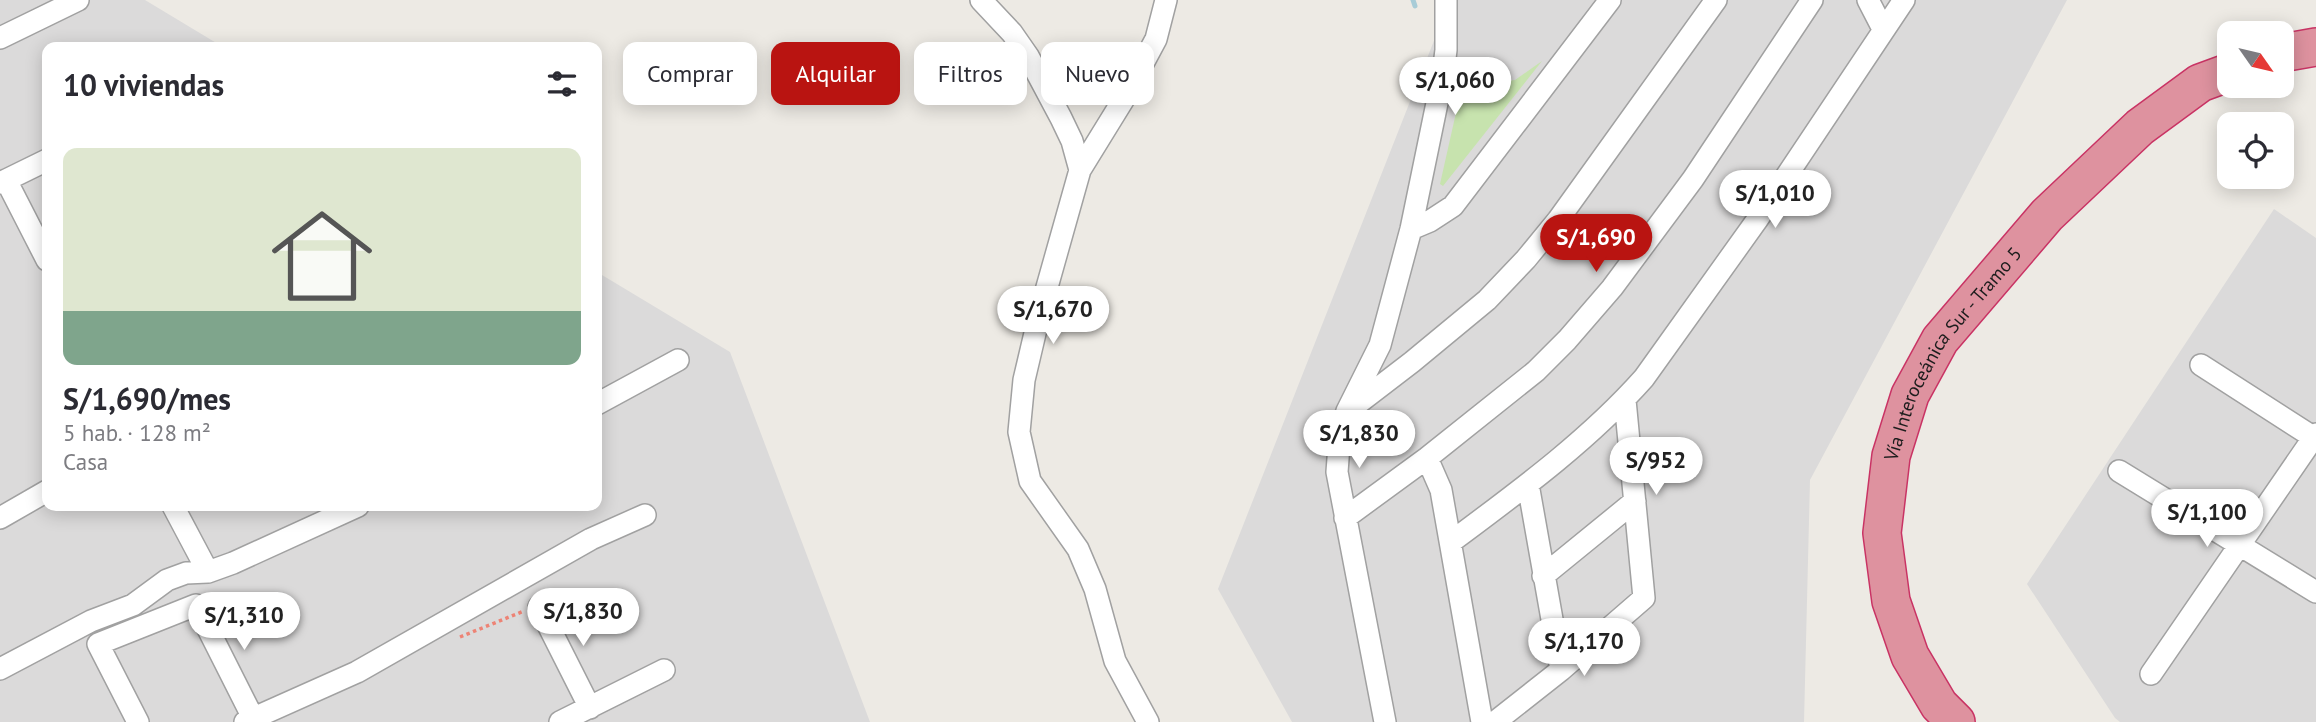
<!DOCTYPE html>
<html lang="es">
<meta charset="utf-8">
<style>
:root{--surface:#fff;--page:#f7f7f7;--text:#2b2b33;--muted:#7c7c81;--accent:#b91411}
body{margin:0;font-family:"PT Sans",sans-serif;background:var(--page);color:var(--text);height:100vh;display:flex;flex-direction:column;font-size:26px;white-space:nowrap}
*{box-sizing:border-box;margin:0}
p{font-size:23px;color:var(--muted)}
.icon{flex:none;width:38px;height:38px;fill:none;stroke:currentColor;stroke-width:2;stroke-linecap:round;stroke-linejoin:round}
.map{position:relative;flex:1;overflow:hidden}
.panel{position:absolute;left:42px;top:42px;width:560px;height:469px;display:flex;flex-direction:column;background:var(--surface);border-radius:14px;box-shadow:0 4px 18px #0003}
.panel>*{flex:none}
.hud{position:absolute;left:623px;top:42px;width:665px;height:63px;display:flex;gap:14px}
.needle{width:46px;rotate:124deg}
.tools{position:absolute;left:2217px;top:21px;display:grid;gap:14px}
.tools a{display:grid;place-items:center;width:77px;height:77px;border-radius:14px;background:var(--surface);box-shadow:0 4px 18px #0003;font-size:35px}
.price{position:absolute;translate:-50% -60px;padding:0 16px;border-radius:24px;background:#fff;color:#222;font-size:23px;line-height:46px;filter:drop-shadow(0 2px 4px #0008)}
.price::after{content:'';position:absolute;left:50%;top:42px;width:21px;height:16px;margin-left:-10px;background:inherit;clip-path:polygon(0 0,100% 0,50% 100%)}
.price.active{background:var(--accent);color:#fff}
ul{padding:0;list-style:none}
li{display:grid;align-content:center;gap:14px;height:371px;padding:0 21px}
li span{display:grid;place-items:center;height:217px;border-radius:14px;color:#555}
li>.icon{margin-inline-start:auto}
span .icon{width:126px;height:126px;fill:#fffc;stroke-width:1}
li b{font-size:30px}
h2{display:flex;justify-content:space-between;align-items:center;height:84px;padding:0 21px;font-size:30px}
.tag{padding:0 24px;border-radius:14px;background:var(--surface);box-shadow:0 4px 18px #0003;font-size:24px;line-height:63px}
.tag.active{background:var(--accent);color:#fff}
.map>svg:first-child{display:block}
</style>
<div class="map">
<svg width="2316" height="722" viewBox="0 0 2316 722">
<rect width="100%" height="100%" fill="#edeae4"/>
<!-- residential -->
<path fill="#dbdada" d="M 0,0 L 145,0 L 223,47 L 47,47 L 47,506 L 597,506 L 597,272 L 730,352 L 870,722 L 0,722 Z
M 1450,0 L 2067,0 L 1810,480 L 1804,722 L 1292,722 L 1218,589 Z
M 2274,209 L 2316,238 L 2316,722 L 2120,722 L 2115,718 L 2027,584 Z"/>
<!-- grass -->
<path fill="#c7e3ae" d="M 1542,61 L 1443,186 L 1440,184 L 1462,86 L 1515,80 Z"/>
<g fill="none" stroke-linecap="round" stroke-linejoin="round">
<!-- stream -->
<path stroke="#a8ccd7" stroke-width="5" d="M 1413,0 L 1415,6"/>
<!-- street casing -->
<g stroke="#a1a1a1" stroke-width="24">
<path id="street" d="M 981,0 L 1012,33 L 1028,56 L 1061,118 L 1072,141 L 1080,170 L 1040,312 L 1024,380 L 1019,432 L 1030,481 L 1078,549 L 1095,589 L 1115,661 L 1148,722
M 1868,0 L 1883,29
M 0,38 L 78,0
M 1080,170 L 1125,97 L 1156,39 L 1166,0
M 6,180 L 47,260
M 0,183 L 47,160
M 1411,229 L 1430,221 L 1453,206 L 1610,0
M 2201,365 L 2316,439
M 597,404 L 678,360
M 1352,408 L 1412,362 L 1487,300 L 1526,259 L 1558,220 L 1716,0
M 1427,458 L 1441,490 L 1482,722
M 2119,471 L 2316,592
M 1528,484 L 1561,670
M 173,506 L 208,572
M 0,518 L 47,491
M 1345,518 L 1427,458 L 1536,371 L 1567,340 L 1612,288 L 1693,179 L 1812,0
M 1451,542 C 1518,492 1588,441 1644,378 L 1757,220 L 1904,0
M 1543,576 L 1635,501
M 539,607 L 590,708
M 0,669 L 91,621 L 133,605 L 167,580 L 186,573 L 208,572 L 233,563 L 358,506
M 2151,674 L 2316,434
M 138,722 L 98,644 L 196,605 L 253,718
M 245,722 L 357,672 L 591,539 L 645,515
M 560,722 L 664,670
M 1385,722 L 1337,472 L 1340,432 L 1347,411 L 1380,345 L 1411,229 L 1443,74 L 1446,50 L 1446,0
M 1495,722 L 1561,670 L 1644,598 L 1625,400"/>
</g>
<!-- highway casing -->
<g stroke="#c93364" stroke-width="40">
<g id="highway">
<path d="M 2282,53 L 2316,47"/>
<path id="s1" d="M 1956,722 L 1939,705 L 1910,656 L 1891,601 L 1882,533 L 1891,456 L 1910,395 L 1940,340 L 2047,215 L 2140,127 L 2200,83 L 2230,72"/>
</g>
</g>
<!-- path -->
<path stroke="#ed8375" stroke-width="3.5" stroke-dasharray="3.5 3.5" stroke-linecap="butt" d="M 460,637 L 524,611"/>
<!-- street -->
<use href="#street" stroke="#fff" stroke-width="21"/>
<!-- highway -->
<use href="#highway" stroke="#de929f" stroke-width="37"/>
</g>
<g text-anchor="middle" stroke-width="5" stroke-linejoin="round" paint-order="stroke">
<!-- street labels -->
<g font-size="19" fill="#1d1d1d" stroke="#fff">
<text dy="7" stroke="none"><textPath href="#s1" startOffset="406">Vía Interoceánica Sur - Tramo 5</textPath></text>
</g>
</g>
</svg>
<div class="tools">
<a><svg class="needle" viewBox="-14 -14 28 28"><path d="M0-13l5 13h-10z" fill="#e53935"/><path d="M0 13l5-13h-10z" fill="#7c7c81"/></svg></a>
<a><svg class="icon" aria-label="locate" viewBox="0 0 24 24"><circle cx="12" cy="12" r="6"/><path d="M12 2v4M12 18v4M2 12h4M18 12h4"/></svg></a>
</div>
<b class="price" style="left:1455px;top:117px">S/1,060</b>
<b class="price" style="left:1775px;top:230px">S/1,010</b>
<b class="price active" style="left:1596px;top:274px">S/1,690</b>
<b class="price" style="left:1053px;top:346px">S/1,670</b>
<b class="price" style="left:1359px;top:470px">S/1,830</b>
<b class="price" style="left:1656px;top:497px">S/952</b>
<b class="price" style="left:2207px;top:549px">S/1,100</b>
<b class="price" style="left:583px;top:648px">S/1,830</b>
<b class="price" style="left:244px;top:652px">S/1,310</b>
<b class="price" style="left:1584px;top:678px">S/1,170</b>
<div class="hud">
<a class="tag">Comprar</a>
<a class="tag active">Alquilar</a>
<a class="tag">Filtros</a>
<a class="tag">Nuevo</a>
</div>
<section class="panel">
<h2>10 viviendas<svg class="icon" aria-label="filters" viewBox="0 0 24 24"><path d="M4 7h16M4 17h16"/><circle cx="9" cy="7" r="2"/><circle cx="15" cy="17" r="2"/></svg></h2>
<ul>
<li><span style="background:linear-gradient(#dfe7d0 75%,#7fa58c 0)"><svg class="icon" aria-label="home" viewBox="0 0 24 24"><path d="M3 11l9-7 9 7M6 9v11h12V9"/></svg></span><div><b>S/1,690/mes</b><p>5 hab. · 128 m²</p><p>Casa</p></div></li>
</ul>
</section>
</div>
